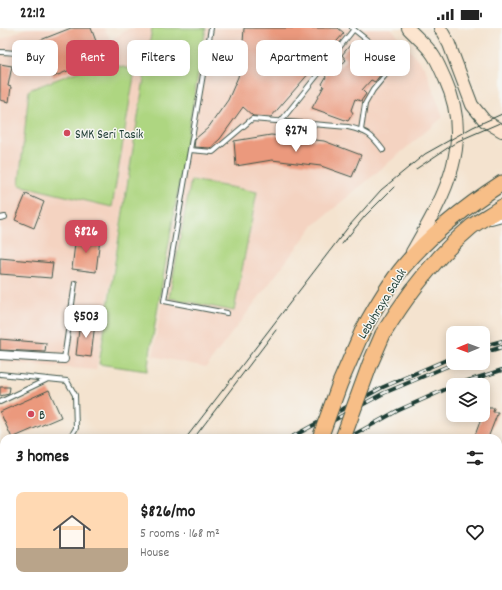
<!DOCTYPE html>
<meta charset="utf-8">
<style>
:root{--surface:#fff;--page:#f6f6f6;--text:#222;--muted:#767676;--accent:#d1495b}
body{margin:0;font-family:Dekko,sans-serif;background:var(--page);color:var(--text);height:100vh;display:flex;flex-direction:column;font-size:15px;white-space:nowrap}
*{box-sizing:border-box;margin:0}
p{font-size:13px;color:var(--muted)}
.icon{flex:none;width:22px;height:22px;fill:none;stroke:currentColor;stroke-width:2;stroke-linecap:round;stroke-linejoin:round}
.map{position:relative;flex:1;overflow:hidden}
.details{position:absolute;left:0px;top:406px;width:502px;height:156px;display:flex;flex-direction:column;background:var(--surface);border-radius:12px 12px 0 0;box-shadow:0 2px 10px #0003}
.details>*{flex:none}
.hud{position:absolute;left:12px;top:12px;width:478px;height:36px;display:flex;gap:8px}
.needle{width:26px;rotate:269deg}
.fabs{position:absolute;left:446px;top:298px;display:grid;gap:8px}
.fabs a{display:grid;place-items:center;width:44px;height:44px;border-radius:8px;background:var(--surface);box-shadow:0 2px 10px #0003;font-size:20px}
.price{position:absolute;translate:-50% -34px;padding:0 9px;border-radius:8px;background:#fff;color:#222;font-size:13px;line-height:26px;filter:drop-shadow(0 1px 2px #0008)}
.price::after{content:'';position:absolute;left:50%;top:24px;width:12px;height:9px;margin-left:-6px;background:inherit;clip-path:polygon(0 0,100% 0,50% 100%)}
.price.active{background:var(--accent);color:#fff}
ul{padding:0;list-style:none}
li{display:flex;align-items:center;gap:12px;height:100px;padding:0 16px}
li span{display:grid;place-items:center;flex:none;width:112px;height:80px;border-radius:8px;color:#555}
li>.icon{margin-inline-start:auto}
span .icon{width:48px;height:48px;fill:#fffc;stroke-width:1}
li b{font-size:17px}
h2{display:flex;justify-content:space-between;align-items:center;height:48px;padding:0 16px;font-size:17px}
.pill{padding:0 14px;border-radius:8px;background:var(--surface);box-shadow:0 2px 10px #0003;font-size:14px;line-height:36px}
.pill.active{background:var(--accent);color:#fff}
.status{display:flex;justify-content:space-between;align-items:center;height:28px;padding:0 20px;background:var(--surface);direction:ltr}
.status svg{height:11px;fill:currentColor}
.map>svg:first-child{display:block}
</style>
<div class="status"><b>22:12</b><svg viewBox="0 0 49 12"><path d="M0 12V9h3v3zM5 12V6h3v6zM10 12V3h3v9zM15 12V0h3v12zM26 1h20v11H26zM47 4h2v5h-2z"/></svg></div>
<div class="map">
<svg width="502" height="562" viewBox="0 0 502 562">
<rect width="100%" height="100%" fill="#f6f6f2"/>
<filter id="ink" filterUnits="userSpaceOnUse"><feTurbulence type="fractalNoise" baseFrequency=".025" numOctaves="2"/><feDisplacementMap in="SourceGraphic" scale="8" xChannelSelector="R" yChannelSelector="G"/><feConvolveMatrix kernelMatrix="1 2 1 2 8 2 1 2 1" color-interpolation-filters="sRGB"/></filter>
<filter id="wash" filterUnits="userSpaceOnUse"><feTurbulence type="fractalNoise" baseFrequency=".012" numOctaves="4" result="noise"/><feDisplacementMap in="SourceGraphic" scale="16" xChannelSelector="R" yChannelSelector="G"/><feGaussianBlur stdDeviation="0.9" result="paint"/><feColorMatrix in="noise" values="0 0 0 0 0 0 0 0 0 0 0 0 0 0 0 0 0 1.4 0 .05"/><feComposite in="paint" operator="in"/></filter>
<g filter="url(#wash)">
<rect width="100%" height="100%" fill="#f4e3cf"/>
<!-- built -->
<path fill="#f4d3c1" d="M 27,0 L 104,0 L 111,12 L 130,0 L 152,0 L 96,342 L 0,334 L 0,12 Z
M 207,0 L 391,0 L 425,40 L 443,89 L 313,198 L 206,339 L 153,328 Z"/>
<!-- green -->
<path fill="#aed681" stroke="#668a5a" d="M 152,0 L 206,0 L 147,343 L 99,336 Z
M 102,34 L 135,42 L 112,179 L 19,157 L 29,62 Z
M 191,152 L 257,164 L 234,283 L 169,270 Z"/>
<g id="blocks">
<!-- building -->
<path fill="#eb997d" d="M 71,0 L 91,0 L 102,29 L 53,49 L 38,13 Z
M 244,0 L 338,0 L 344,5 L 271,89 L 253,88 L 243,79 L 220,111 L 210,120 L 194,119 L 195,111 L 208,100 L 228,72 L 238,49 L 242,30 Z
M 357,13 L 387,38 L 375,54 L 371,52 L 362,62 L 366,66 L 361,73 L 355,71 L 351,82 L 353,85 L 348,93 L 312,80 L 324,58 L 322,56 L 326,49 L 325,47 L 333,37 L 338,41 L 346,32 L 342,27 L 350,17 L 352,19 Z
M 0,36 L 12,38 L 8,58 L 11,59 L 9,74 L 0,72 Z
M 271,107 L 324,113 L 361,127 L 352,149 L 321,138 L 272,132 L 236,138 L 234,113 Z
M 26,166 L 44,174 L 34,200 L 15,192 Z
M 76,207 L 100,210 L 96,244 L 72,241 Z
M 0,230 L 53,235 L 51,250 L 0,246 Z
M 80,293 L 95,295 L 91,329 L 76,327 Z
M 0,311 L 46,315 L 45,324 L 0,322 Z
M 0,359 L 10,359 L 9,366 L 0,368 Z
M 49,362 L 61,389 L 12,410 L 0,384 Z
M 485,380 L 494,380 L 493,384 L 498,384 L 488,410 L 474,410 Z"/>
</g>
</g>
<g filter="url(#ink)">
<use href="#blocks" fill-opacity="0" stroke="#3f564b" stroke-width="1"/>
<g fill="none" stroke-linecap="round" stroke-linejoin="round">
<!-- lane casing -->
<g stroke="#3f564b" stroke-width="6">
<path id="lane" d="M 211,0 L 164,273 L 227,285
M 352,0 L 387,28 L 392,39 L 373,62 L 365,76 L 361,102
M 0,24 C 17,24 27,26 39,39
M 281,93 L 354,1
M 190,122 L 213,124 L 252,91 L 348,99 C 367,103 372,107 383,122
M 0,190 L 5,189
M 491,194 L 502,191
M 64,331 L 75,255
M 0,346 L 67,353 L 75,367 L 76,400 L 70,410
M 0,374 L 48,351
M 0,484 L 4,484
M 0,514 L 4,508"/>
</g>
<!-- street casing -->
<g stroke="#3f564b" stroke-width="10">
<path id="street" d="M 0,327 L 64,331
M 498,435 L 502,437
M 377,558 L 378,562
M 460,558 L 462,562"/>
</g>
<!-- secondary casing -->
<g stroke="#3f564b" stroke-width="14">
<path id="secondary" d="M 408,0 C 416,9 427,17 433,27 C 438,34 441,43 445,51 C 475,117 444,168 412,224
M 440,0 L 449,16 L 472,77 L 485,93 L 502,103"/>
</g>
<!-- highway casing -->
<g stroke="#3f564b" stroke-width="17">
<path id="highway" d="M 363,302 C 375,280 388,257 404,238 C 430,207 468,177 502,155
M 383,306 C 407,267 435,229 471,199 C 480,192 492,186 502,179
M 266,562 L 267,558
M 287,562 L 288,558"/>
</g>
<!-- lane -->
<use href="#lane" stroke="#fff" stroke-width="4"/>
<!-- street -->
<use href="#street" stroke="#fff" stroke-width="8"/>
<!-- secondary -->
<use href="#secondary" stroke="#fce5cf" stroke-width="12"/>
<!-- highway -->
<use href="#highway" stroke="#f7be87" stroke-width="15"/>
<!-- tram -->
<path stroke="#1f3d34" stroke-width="1" d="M 416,141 L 458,113 L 502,94
M 342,216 L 365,188 L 394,159
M 186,410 L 349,198 L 381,162 L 425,126 L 473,99 L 502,86
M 194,410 L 276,302
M 69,562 L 72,558
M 78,562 L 81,558"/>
<!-- rail casing -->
<g stroke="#1f3d34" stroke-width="4">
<path id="rail" d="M 483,318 L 502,313
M 483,325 L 502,319
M 455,357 L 502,342
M 325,397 L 384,365 L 455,335
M 290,410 L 381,360 L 453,329
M 348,410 L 397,383 L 453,358
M 103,562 L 107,558
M 112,562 L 116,558
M 159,562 L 163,558
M 167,562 L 170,558
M 181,562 L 185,558"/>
</g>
<!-- rail -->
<use href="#rail" stroke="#f6f6f2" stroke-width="2.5" stroke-dasharray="8" stroke-linecap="butt"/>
<!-- highway-bridge casing -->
<g stroke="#3f564b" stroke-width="17" stroke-linecap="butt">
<path id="highway-bridge" d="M 320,410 L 340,355 L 363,302
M 343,410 L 370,336 L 383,306"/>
</g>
<!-- highway-bridge -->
<use href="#highway-bridge" stroke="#f7be87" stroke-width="15"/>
</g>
</g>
<!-- markers -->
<g fill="#d1495b" stroke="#f6f6f2" stroke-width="1.5">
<circle cx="67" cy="105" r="4"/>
<circle cx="31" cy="386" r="4"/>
</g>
<g text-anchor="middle" stroke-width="3" stroke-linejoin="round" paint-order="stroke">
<!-- poi labels -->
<g font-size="13" fill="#1f3d34" stroke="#f6f6f2" text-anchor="start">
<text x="75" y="110">SMK Seri Tasik</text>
<text x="39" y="391">B</text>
</g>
<!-- street labels -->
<g font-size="13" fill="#1f3d34" stroke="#f6f6f2">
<text transform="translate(381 275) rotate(-58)" y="5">Lebuhraya Salak</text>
</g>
</g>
</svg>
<div class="fabs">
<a><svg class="needle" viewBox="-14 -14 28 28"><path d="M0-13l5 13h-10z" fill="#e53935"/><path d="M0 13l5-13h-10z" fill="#767676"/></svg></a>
<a><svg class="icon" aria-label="layers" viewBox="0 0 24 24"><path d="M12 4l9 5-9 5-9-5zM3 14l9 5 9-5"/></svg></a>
</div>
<b class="price" style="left:296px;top:125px">$274</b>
<b class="price active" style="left:86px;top:226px">$826</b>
<b class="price" style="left:86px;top:311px">$503</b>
<div class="hud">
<a class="pill">Buy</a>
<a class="pill active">Rent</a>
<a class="pill">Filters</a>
<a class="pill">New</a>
<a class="pill">Apartment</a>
<a class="pill">House</a>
</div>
<section class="details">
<h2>3 homes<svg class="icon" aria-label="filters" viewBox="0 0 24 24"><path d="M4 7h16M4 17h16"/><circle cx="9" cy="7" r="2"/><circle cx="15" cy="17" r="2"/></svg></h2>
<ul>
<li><span style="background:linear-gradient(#ffd9b3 70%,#b9a48a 0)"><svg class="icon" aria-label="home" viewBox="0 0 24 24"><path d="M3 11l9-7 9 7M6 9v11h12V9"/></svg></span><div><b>$826/mo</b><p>5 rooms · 168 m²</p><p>House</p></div><svg class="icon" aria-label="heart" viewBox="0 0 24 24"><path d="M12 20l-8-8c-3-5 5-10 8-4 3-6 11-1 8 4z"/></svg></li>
</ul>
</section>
</div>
